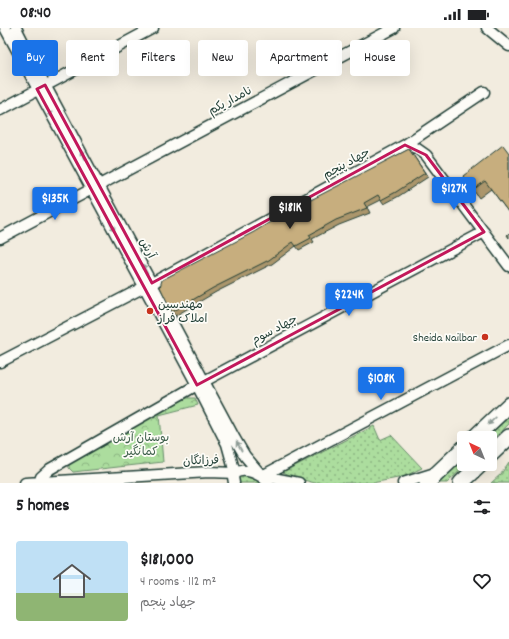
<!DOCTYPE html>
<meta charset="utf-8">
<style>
:root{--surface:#fff;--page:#f2f2f2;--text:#202124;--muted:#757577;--line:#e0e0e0;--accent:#1a73e8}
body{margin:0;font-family:Dekko,"Playpen Sans Arabic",sans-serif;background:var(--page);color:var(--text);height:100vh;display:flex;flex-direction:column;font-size:15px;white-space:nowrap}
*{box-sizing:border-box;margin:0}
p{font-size:13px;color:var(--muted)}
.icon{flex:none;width:22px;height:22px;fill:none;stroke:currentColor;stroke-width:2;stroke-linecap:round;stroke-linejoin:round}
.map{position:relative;height:455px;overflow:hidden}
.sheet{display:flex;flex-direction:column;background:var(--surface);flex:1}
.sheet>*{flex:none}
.banner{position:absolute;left:12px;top:12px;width:485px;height:36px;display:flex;gap:8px}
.needle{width:26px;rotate:317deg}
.controls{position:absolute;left:457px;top:403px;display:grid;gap:8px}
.controls a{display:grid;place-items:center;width:40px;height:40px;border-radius:4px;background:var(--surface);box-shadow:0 4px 16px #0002;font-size:20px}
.price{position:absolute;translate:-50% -34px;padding:0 9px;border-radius:4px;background:var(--accent);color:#fff;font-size:13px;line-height:26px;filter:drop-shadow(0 1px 2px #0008)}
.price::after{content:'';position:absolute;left:50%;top:24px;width:12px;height:9px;margin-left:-6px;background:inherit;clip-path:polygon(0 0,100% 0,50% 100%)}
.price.active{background:#222;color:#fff}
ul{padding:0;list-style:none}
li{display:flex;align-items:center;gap:12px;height:100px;padding:0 16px}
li+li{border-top:1px solid var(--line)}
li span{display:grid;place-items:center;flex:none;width:112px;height:80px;border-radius:4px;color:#555}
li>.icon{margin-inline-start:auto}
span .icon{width:48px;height:48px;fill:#fffc;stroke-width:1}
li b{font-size:17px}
h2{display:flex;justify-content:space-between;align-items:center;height:48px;padding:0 16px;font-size:17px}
.pill{padding:0 14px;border-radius:4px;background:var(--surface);box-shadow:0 4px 16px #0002;font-size:14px;line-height:36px}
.pill.active{background:var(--accent);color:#fff}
.status{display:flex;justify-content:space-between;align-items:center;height:28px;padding:0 20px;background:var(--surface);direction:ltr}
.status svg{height:11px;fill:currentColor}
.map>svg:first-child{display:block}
</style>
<div class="status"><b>08:40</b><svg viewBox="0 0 49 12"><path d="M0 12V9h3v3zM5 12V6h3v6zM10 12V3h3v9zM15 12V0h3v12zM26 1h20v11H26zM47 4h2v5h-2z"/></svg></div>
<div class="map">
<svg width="509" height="455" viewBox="0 0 509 455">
<defs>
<pattern id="grass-dots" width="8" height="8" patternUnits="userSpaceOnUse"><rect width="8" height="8" fill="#acdd9e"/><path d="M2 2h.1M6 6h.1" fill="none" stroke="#8bb482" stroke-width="1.8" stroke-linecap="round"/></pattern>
<pattern id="park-crowns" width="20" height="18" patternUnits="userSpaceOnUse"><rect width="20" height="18" fill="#acdd9e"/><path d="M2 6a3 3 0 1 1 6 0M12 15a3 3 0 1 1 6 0" fill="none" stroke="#8bb482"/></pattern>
</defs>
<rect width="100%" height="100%" fill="#f2ecdf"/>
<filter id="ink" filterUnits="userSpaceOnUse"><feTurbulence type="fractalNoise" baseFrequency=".025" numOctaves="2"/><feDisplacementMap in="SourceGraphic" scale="8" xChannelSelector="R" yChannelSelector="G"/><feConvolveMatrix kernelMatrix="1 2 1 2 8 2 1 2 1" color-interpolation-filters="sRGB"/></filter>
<g filter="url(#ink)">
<!-- grass -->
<path fill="url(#grass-dots)" stroke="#668d69" d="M 509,386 L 509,396 L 490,414 L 490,410 L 485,410 Z
M 374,398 L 380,412 L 391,407 L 422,440 L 403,449 L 372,455 L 315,455 L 296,450 L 283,444 Z
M 464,429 L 464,436 L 467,436 L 447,455 L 436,455 Z
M 509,434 L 509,455 L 491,455 L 501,446 Z
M 246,445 L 263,455 L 237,455 L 237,450 Z"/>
<!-- park -->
<path fill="url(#park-crowns)" stroke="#668d69" d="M 187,370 L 195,370 L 198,377 L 159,387 L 163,434 L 73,444 L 69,440 L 69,433 L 157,384 Z"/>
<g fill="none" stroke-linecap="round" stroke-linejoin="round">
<!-- minor casing -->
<g stroke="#1f3d34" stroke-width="13">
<path id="minor" d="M 5,0 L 197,357 L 227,416 L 235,445 L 209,444 L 25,455
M 16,0 L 45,57 L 235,411 L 245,428 L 262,448
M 487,0 L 509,18
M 0,82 L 153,0
M 405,117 L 416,120 L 426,127 L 509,238
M 0,210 L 394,0
M 0,334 L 152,255 L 405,117 L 484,64
M 262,448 L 509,317
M 262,448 L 299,455
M 39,455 L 41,449 L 50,441 L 197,357 L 484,204
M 234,455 L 233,449 L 235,445 C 245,439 261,446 268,455
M 403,455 L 435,445"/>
</g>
<!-- highway casing -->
<g stroke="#1f3d34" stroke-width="18">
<path id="highway" d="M 474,410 L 509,377
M 490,427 L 509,409
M 427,455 L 464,420
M 461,455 L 481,436"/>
</g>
<!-- minor -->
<use href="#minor" stroke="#fdfcf7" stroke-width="10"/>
<!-- highway -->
<use href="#highway" stroke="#fdfcf7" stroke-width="15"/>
</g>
<!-- wall -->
<path fill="#ab966c" stroke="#1f3d34" d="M 409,121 L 428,149 L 399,168 L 384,176 L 381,172 L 367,179 L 370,185 L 339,197 L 312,211 L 314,214 L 299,222 L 296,218 L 272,236 L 216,264 L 175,288 L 172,284 Z
M 509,125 L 509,185 L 491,161 L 479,170 L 463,148 Z"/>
<!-- building -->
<path fill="#c7ae7e" stroke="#1f3d34" d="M 503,117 L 509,125 L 509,185 L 485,153 L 473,162 L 463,148 Z
M 409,121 L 425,145 L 396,164 L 381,172 L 378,167 L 364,175 L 367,180 L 336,192 L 309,207 L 311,210 L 296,218 L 293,214 L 269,232 L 213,260 L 172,284 L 160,259 L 162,252 L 254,204 L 280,188 Z
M 509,205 L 509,210 L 507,207 Z"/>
<!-- one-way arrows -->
<defs><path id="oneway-solid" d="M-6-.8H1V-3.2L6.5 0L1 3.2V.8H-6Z"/></defs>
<g fill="#8e9c96">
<use href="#oneway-solid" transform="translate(49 84) rotate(61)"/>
<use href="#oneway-solid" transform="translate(83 127) rotate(-119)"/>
<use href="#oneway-solid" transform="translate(112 198) rotate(61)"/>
<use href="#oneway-solid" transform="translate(145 241) rotate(-118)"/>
<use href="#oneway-solid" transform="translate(492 393) rotate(136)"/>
<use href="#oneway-solid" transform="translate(239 418) rotate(-119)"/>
</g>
</g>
<!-- marked area -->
<path fill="none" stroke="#c2185b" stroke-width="3" stroke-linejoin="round" d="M 45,57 L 152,255 L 405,117 L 426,127 L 484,204 L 197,357 L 37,61 Z"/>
<!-- markers -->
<g fill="#c8321e" stroke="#fdfcf7" stroke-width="1.5">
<circle cx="150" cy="283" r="4"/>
<circle cx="485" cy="309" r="4"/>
</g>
<g text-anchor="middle" stroke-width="3.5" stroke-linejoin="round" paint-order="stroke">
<!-- street labels -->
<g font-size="12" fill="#1f3d34" stroke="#fdfcf7">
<text transform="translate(230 72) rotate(-28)" y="4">نامدار یکم</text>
<text transform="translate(346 135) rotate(-29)" y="4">جهاد پنجم</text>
<text transform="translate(148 220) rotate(62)" y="4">آرش</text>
<text transform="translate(274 301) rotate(-28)" y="4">جهاد سوم</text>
<text transform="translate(201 432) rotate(-2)" y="4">فرزانگان</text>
</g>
<!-- poi labels -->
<g font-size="12" fill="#1f3d34" stroke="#fdfcf7" text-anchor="start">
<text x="158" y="280">مهندسین<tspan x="158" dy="14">املاک فراز</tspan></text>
<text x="477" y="313" text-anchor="end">Sheida Nailbar</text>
</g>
<!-- park labels -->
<g font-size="12" fill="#3b5d49" stroke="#fdfcf7">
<text x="141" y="413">بوستان آرش<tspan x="141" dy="14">کمانگیر</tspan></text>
</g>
</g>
</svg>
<div class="controls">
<a><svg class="needle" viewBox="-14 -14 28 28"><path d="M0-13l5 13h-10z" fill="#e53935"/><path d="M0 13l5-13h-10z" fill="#757577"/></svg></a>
</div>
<b class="price" style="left:454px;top:183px">$127K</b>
<b class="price" style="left:55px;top:193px">$135K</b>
<b class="price active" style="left:290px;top:202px">$181K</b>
<b class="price" style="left:349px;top:289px">$224K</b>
<b class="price" style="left:381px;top:373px">$108K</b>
<div class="banner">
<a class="pill active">Buy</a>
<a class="pill">Rent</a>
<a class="pill">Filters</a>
<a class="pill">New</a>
<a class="pill">Apartment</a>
<a class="pill">House</a>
</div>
</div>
<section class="sheet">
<h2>5 homes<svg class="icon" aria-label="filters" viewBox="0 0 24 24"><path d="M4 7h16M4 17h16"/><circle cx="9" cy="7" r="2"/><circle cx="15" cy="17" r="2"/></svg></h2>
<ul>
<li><span style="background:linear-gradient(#bfe0f5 65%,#8fb573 0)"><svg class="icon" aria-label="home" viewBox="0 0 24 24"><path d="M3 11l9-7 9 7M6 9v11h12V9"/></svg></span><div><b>$181,000</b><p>4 rooms · 112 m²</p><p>جهاد پنجم</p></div><svg class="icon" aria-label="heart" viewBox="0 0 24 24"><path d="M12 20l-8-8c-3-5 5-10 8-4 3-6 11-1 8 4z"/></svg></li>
</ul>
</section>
